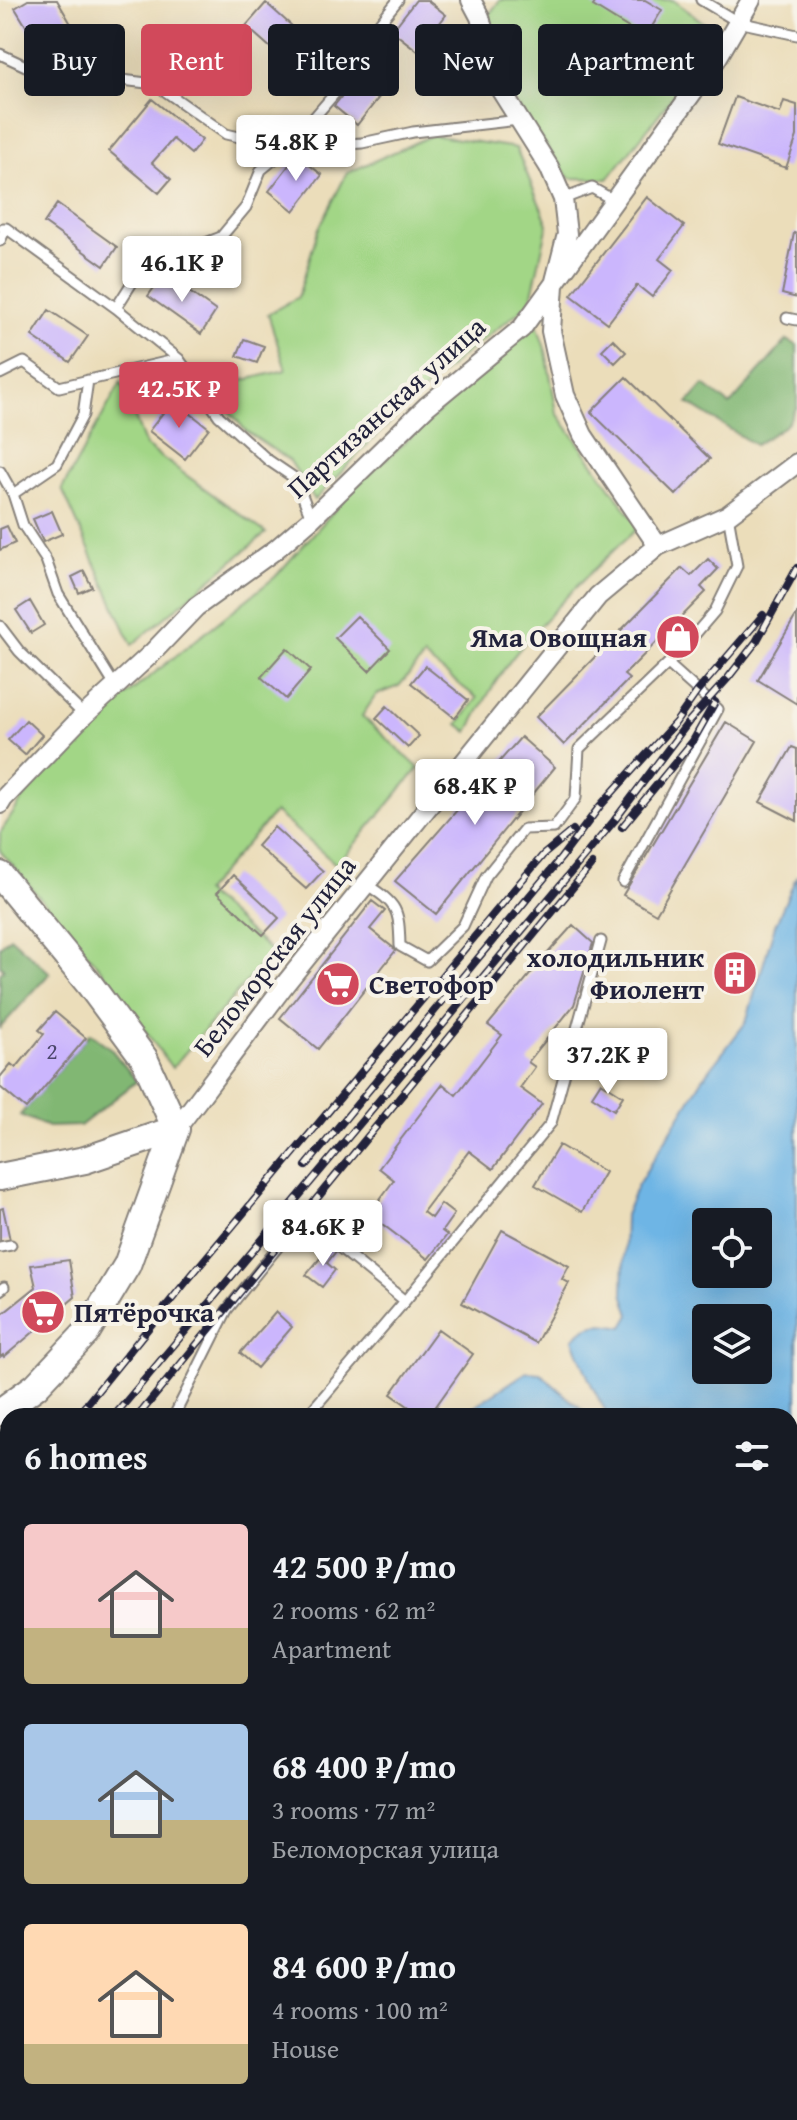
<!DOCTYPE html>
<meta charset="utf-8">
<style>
:root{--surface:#171b24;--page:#242831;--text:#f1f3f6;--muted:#9ea1a6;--accent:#d1495b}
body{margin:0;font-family:"Gentium Book Plus",serif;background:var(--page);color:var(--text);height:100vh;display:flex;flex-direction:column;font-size:30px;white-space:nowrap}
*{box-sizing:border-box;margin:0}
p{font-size:26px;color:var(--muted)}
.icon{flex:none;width:44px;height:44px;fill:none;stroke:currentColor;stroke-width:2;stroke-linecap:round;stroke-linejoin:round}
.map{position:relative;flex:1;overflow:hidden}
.details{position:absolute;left:0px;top:1408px;width:798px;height:712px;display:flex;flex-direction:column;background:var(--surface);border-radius:24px 24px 0 0;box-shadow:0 8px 32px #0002}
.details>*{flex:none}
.banner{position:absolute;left:24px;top:24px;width:750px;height:72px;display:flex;gap:16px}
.tools{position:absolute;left:692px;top:1208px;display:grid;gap:16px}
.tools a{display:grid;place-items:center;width:80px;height:80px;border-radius:8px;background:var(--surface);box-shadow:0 8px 32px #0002;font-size:40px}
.price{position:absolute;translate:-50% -68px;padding:0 18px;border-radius:8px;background:#fff;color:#222;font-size:26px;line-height:52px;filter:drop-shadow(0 2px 4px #0008)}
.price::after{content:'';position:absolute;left:50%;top:48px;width:24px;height:18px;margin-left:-12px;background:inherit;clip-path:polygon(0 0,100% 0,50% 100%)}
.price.current{background:var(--accent);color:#fff}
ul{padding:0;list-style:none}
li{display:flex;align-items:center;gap:24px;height:200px;padding:0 24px}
li span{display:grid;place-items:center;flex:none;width:224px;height:160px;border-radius:8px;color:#555}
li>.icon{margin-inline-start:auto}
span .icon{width:96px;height:96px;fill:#fffc;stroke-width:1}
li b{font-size:34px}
h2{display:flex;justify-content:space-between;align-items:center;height:96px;padding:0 24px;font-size:34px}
.chip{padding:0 28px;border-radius:8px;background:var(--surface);box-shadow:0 8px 32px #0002;font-size:28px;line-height:72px}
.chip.current{background:var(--accent);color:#fff}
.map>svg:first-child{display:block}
</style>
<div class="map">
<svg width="797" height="2120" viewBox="0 0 797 2120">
<rect width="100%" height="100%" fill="#f7f3e8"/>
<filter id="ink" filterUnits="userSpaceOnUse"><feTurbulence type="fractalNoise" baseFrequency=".0125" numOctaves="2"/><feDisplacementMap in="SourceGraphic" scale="16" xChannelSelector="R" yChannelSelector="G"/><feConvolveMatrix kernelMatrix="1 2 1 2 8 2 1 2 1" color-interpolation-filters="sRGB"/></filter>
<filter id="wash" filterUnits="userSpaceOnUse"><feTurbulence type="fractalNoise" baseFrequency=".006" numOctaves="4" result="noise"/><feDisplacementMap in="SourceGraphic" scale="32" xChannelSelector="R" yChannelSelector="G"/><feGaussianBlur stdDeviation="1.8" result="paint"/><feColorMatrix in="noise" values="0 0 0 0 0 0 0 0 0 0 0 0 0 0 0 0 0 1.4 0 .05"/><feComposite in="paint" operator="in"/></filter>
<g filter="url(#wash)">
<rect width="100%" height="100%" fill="#ebddba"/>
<!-- green -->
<path fill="#a2d686" stroke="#627c60" stroke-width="2" d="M 500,0 L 673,0 L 711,28 L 707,53 L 608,179 L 569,178 L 517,106 L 485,20 Z
M 432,135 L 516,148 L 548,224 L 530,303 L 461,357 L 417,397 L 369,443 L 315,500 L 290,461 L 246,431 L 215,394 L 236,382 L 286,370 L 268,314 L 298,297 L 318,230 L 347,173 Z
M 537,324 L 546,352 L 557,413 L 639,527 C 596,566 554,607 517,652 C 497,676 482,705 468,732 L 458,724 L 477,698 L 424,657 L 399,686 L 376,695 L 362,716 L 419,768 L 337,865 L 275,812 L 204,892 L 272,952 L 172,1068 L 103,972 L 0,851 L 0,833 L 31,786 L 118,702 L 275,577 L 356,486 Z
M 121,382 L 146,446 L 266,533 L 132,645 L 62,489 Z"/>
<!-- forest -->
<path fill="#81b773" stroke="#526c57" stroke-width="2" d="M 787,340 L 797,345 L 797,407 L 786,425 L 755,445 L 688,403 L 704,385 L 730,405 Z
M 10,937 L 50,973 L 0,1028 L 0,974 L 4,969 L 0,965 L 0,946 Z
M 90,1033 L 110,1048 L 137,1081 L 80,1126 L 48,1127 L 20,1115 Z"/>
<!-- water -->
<path fill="#6eb5e5" stroke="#486c90" stroke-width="2" fill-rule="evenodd" d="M 797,875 L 797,2120 L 158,2120 L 159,2112 L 790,2112 L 790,1416 L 609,1416 C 593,1392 583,1366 573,1339 C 587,1321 603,1323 623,1327 L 630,1315 L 623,1293 L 625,1215 L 637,1186 L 702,1080 L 746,1022 L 775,925 ZM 706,1222 L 758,1222 L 758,1274 L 706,1274 ZM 706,1318 L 758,1318 L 758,1370 L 706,1370 Z
M 527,1372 L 540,1373 L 567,1397 L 591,1416 L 459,1416 Z"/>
<g id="blocks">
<!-- building -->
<path fill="#cbb6fd" d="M 28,0 L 57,0 L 71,24 L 37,44 L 15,8 Z
M 416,0 L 427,0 L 446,15 L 418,51 L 392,31 Z
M 597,0 L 645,0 L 662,10 L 645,38 L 593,6 Z
M 266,3 L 292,26 L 272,49 L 246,26 Z
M 361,72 L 384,91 L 357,125 L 334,106 Z
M 735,97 L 780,113 L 784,101 L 797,105 L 797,136 L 786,168 L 718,144 Z
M 152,99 L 202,140 L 191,154 L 173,139 L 152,163 L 171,179 L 159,193 L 109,151 Z
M 297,155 L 322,175 L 294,211 L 269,191 Z
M 647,197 L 684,226 L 659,259 L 673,270 L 652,297 L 637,285 L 608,323 L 571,295 Z
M 57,204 L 117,247 L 104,266 L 44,223 Z
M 794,233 L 797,234 L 797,298 L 782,294 Z
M 164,274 L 216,311 L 201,334 L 148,296 Z
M 49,310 L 88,336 L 70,362 L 32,336 Z
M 244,339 L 264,346 L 257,363 L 237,356 Z
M 613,339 L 626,352 L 615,363 L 602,350 Z
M 626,377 L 710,459 L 676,495 L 591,412 Z
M 173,400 L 209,428 L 185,459 L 149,431 Z
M 52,511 L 62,534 L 43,542 L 33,519 Z
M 7,526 L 15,543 L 0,550 L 0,529 Z
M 708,559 L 718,569 L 701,587 L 706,592 L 624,675 L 629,679 L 564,745 L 536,717 L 682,568 L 691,576 Z
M 84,571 L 92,587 L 79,593 L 72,577 Z
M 30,601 L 44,625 L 31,633 L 16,610 Z
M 797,614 L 797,704 L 758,680 Z
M 357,616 L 390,649 L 369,671 L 335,638 Z
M 680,624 L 690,632 L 676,649 L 666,641 Z
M 287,648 L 311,670 L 286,699 L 261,677 Z
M 425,666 L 468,700 L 455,718 L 411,683 Z
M 387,706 L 419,736 L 408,748 L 376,718 Z
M 26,720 L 42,735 L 25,755 L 8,740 Z
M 726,722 L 757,741 L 656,914 L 623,895 Z
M 521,737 L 555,767 L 436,914 L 395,881 Z
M 792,747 L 797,749 L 797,821 L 760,802 Z
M 274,827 L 323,871 L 306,889 L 257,846 Z
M 233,875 L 279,918 L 263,935 L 217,893 Z
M 372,901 L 385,911 L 370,929 L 396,950 L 318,1049 L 280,1018 Z
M 573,925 L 593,943 L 574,1005 L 528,1062 L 535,1067 L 520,1088 L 542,1104 L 493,1169 L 469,1151 L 423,1212 L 431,1218 L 441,1204 L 454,1214 L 442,1231 L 447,1235 L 428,1259 L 369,1214 L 394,1180 L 379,1168 L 443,1084 L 456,1095 L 502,1035 L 488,1025 L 547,954 Z
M 732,963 L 746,971 L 739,984 L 725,976 Z
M 55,1012 L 86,1038 L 26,1109 L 0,1087 L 0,1077 L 11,1064 L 16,1068 L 44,1034 L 39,1030 Z
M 601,1082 L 623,1096 L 614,1110 L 592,1096 Z
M 559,1145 L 605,1172 L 582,1212 L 535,1185 Z
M 3,1208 L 10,1240 L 0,1242 L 0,1209 Z
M 502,1230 L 569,1266 L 562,1279 L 569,1283 L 536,1343 L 462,1303 Z
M 331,1245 L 337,1250 L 327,1263 L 335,1270 L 322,1287 L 306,1275 Z
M 69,1260 L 75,1297 L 4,1357 L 3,1355 L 0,1357 L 0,1316 L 36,1287 L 31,1265 Z
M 276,1312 L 292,1327 L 257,1368 L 240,1353 Z
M 438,1329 L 473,1354 L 429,1416 L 422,1416 L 391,1394 Z
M 6,1895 L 8,1896 L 8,2059 L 2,2101 L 0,2101 L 0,1939 Z
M 21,2112 L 131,2112 L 139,2113 L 138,2120 L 19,2120 Z"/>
</g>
</g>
<g filter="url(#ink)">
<use href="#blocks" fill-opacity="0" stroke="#86807a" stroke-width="2"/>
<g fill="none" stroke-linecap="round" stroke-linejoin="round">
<!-- lane casing -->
<g stroke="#86807a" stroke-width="13">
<path id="lane" d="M 701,0 L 738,22 L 797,35
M 0,54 L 32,69 L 155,84 L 226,134 L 288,148 L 362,143 L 413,132 L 519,120
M 563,199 L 592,188 L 615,201
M 6,228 L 116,308
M 0,241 L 6,228 L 3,228
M 787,318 L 797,320
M 0,374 L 24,362 L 59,387 L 179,359
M 88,380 L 83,415 L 57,464 L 13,494 L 23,525 L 46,560 L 58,594 L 115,686
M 0,471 L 13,494
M 311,518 L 296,479 L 268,460 L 219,416 L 179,359 L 116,308 L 142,267 L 221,237 L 246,207 L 261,170 L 288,148 L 347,79 L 369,36 L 398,0
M 0,626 L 19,651 L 84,715
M 623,882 L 718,709 L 668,664
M 366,884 C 398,905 399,909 400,946 L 427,961 L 463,926 L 486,876 L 524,829 L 554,828 L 576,798 L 579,749 L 679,653 L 715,611 L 737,566 L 728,515
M 0,1247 L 11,1245
M 0,1290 L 4,1287
M 174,1416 L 227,1310 L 302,1217 L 405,1301
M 307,1416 L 405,1301 L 551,1123 L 601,941
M 0,1672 L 8,1655
M 0,1864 L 8,1866
M 11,2120 L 12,2112"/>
</g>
<!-- street casing -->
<g stroke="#86807a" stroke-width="22">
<path id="street" d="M 471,0 L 480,17 L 498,86 L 549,167 L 563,199 L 567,234 L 554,285 L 551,331 L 565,395 L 583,435 L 658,546
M 0,804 L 3,799 L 78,721 L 152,653 L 196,607 L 275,550 L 311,519 L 427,406 L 522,328 L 716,60 L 751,0
M 176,1129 L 286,983 L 598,596 L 658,546 L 728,515 L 797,463"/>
</g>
<!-- secondary casing -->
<g stroke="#86807a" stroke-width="30">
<path id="secondary" d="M 0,875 L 90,985 L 144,1058 L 176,1129
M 0,1177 L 85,1160 L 176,1129
M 0,1412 L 36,1386 L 86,1333 L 127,1265 L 176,1129"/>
</g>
<!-- lane -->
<use href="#lane" stroke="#fff" stroke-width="9"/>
<!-- street -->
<use href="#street" stroke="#fff" stroke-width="18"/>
<!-- secondary -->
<use href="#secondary" stroke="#fff" stroke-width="26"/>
<!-- rail casing -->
<g stroke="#22223b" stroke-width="8">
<path id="rail" d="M 622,827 L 693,741 L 715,702
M 306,1166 L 561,858 L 600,806 L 676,722 L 697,692 L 763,615
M 77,1416 L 185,1283 L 543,855 L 573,830
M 114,1416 L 614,821 L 690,720 L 728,678 L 756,642 L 797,568
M 138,1416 L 592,864
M 0,1523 L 8,1511
M 0,1558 L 8,1543
M 0,1581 L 8,1567
M 0,1615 L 8,1600"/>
</g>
<!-- rail -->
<use href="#rail" stroke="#f7f3e8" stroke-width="5" stroke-dasharray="15" stroke-linecap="butt"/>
</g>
</g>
<!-- icons -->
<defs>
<g id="shop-disc" transform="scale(2.3)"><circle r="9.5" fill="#d1495b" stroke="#f7f3e8"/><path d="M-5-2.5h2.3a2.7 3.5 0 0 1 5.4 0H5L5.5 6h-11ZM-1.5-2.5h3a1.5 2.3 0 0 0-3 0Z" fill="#fff"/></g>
<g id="building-disc" transform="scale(2.3)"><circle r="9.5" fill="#d1495b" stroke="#f7f3e8"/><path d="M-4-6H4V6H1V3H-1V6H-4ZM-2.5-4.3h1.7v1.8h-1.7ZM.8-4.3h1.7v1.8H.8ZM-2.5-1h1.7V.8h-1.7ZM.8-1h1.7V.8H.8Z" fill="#fff"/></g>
<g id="supermarket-disc" transform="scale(2.3)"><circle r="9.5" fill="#d1495b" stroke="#f7f3e8"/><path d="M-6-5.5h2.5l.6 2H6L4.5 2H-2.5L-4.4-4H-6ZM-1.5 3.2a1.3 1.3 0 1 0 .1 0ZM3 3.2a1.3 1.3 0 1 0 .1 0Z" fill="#fff"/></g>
</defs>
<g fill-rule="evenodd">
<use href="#shop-disc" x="678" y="637"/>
<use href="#building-disc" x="735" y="973"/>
<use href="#supermarket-disc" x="338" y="984"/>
<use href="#supermarket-disc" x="43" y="1312"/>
</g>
<g text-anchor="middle" stroke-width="8" stroke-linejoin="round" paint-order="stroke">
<!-- number labels -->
<g font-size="24" fill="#4c476c">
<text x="52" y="1059">2</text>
</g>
<!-- street labels -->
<g font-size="28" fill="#22223b" stroke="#f7f3e8">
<text transform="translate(386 407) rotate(-42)" y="10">Партизанская улица</text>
<text transform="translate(274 956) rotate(-52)" y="10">Беломорская улица</text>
</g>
<!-- poi labels -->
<g font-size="28" font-weight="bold" fill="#22223b" stroke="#f7f3e8" text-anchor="end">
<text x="647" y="647">Яма Овощная</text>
<text x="704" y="967">холодильник<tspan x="704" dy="32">Фиолент</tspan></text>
<text x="369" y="994" text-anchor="start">Светофор</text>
<text x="74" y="1322" text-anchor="start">Пятёрочка</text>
</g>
</g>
</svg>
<div class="tools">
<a><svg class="icon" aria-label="locate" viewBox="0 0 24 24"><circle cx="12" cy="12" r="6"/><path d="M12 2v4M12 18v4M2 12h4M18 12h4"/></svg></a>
<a><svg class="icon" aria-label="layers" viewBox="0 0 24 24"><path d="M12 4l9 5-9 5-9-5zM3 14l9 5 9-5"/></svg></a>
</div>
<b class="price" style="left:296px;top:183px">54.8K ₽</b>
<b class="price" style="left:182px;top:304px">46.1K ₽</b>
<b class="price current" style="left:179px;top:430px">42.5K ₽</b>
<b class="price" style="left:475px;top:827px">68.4K ₽</b>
<b class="price" style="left:608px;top:1096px">37.2K ₽</b>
<b class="price" style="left:323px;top:1268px">84.6K ₽</b>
<div class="banner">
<a class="chip">Buy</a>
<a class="chip current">Rent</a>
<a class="chip">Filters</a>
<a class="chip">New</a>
<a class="chip">Apartment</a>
</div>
<section class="details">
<h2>6 homes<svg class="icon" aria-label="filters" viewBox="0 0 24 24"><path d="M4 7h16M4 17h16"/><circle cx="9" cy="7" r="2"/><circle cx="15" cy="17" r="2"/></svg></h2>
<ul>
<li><span style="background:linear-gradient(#f6c9c9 65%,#c2b280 0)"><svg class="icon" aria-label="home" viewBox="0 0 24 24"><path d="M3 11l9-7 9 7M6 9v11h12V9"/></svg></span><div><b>42 500 ₽/mo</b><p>2 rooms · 62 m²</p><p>Apartment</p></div></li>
<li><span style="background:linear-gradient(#a9c7e8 60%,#c2b280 0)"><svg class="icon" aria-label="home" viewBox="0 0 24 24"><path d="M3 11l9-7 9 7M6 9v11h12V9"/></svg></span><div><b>68 400 ₽/mo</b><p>3 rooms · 77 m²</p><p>Беломорская улица</p></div></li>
<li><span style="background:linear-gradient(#ffd9b3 75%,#c2b280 0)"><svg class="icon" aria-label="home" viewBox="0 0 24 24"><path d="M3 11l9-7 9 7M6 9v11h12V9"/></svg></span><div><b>84 600 ₽/mo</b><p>4 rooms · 100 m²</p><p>House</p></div></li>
</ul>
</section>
</div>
